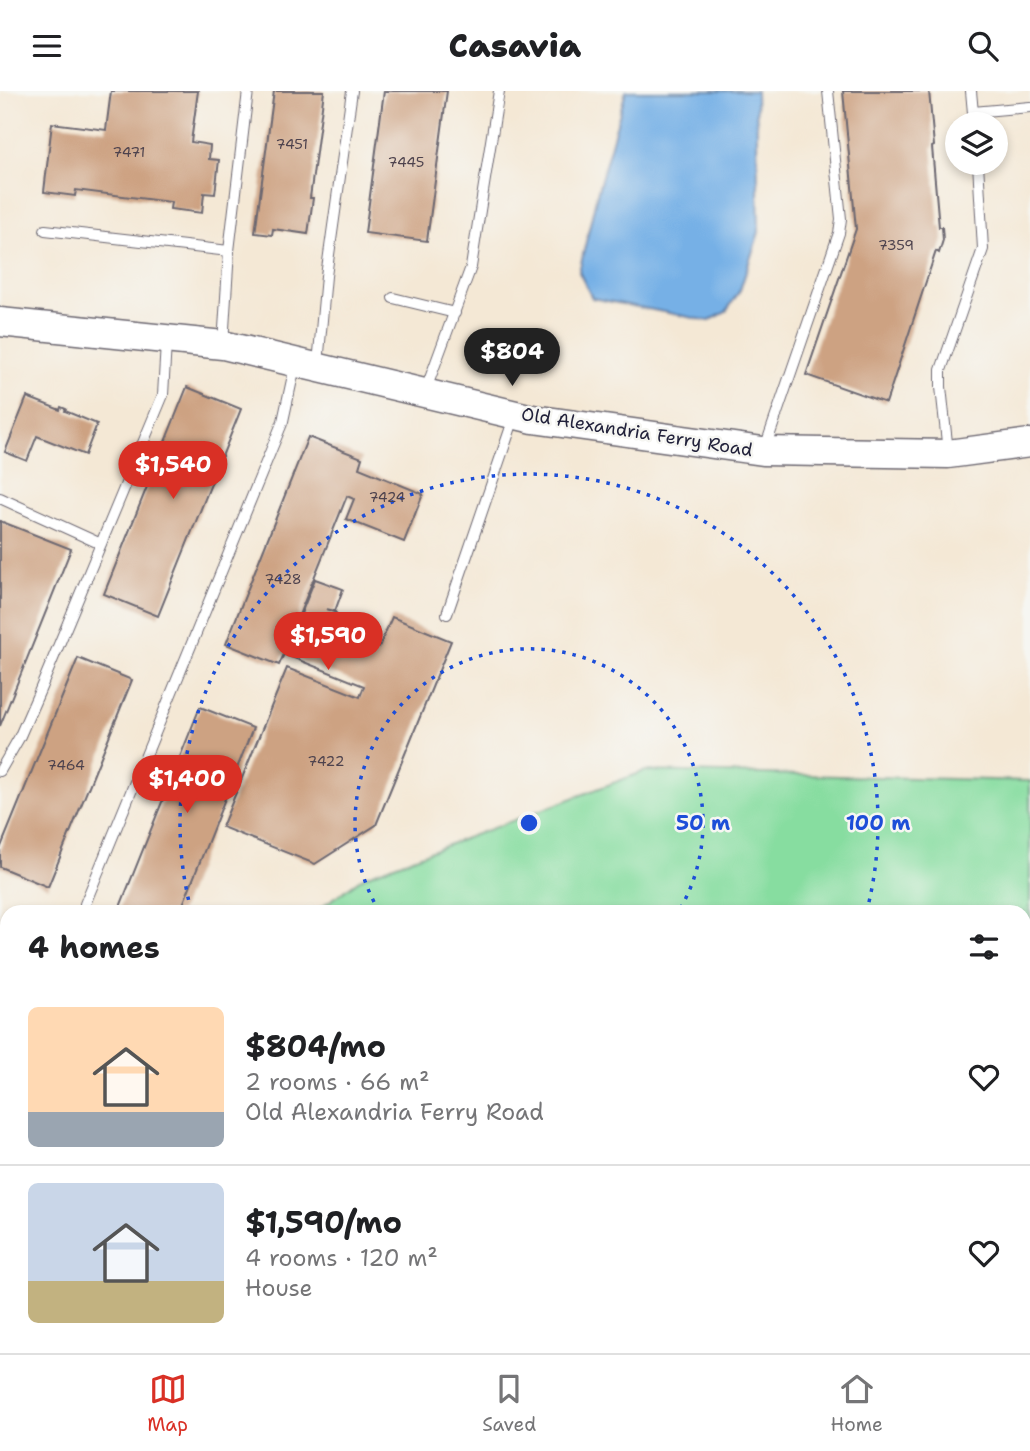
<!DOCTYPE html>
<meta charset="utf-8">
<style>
:root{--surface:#fff;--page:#f2f2f2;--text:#202124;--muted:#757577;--line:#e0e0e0;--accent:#d93025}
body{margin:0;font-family:"Shantell Sans",sans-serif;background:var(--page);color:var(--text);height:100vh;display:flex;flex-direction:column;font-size:26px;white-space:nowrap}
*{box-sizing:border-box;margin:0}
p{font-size:23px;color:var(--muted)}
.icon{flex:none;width:38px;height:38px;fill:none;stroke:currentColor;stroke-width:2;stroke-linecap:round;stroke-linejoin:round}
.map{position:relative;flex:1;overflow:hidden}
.sheet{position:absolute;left:0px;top:814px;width:1031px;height:450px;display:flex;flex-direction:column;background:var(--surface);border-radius:21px 21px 0 0;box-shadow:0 4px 10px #0003}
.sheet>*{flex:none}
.fabs{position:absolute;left:945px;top:21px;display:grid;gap:14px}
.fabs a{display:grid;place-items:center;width:63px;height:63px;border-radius:50%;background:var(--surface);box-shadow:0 4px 10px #0003;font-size:35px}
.price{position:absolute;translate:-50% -60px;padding:0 16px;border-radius:24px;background:var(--accent);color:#fff;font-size:23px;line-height:46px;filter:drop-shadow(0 2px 4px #0008)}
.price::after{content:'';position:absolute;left:50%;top:42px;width:21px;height:16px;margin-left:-10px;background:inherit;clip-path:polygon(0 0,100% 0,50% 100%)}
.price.on{background:#222;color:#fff}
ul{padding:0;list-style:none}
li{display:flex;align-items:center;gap:21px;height:175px;padding:0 28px}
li+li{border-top:2px solid var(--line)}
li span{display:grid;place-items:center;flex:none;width:196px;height:140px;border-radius:10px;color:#555}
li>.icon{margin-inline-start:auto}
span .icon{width:84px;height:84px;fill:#fffc;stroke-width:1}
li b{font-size:30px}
h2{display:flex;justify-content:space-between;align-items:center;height:84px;padding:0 28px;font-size:30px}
header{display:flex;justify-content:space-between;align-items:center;height:91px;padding:0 28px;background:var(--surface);font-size:32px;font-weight:800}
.menu{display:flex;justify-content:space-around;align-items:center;height:98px;border-top:2px solid var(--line);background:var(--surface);font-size:19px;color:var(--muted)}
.menu a{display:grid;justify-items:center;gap:4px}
.menu .on{color:var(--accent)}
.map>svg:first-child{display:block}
</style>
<header><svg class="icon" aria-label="menu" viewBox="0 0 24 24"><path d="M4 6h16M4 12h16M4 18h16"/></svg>Casavia<svg class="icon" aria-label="search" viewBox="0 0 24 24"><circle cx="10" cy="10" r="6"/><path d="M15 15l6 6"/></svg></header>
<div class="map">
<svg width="1030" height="1262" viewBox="0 0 1030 1262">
<rect width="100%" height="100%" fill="#f6f6f2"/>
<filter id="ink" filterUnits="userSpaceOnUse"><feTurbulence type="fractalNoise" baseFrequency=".0143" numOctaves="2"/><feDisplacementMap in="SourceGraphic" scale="14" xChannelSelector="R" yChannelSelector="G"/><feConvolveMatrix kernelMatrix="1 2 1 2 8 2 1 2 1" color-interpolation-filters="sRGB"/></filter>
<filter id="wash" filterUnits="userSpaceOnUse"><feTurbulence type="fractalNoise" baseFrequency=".00686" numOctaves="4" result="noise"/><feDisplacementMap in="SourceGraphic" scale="28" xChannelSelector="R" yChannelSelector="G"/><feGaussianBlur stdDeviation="1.57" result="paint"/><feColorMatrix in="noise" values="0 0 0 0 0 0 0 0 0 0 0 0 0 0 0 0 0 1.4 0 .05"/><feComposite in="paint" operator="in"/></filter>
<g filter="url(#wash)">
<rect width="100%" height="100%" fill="#f4e8d5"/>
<!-- green -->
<path fill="#87dda0" stroke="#54806e" stroke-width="2" d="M 645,680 L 1030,690 L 1030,1262 L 0,1262 L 0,1046 L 7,1041 L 7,1256 L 1024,1256 L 1024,821 L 315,821 L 365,785 Z"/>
<!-- water -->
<path fill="#76b0e6" stroke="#4c6990" stroke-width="2" d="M 626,0 L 756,0 L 759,141 L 740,199 L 726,221 L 709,230 L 592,207 L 579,181 L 597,103 Z"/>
<g id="blocks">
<!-- building -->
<path fill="#cda282" d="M 111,0 L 198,0 L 191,51 L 210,54 L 209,68 L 219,69 L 215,103 L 204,102 L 202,122 L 170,118 L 171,111 L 76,99 L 75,105 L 44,101 L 52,32 L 106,39 Z
M 274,0 L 324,0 L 310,107 L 313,107 L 308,143 L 273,138 L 272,144 L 255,142 Z
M 384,0 L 447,0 L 427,150 L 365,142 Z
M 843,0 L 929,0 L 934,55 L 932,56 L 939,136 L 942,136 L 943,149 L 939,162 L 936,160 L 886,312 L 806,284 L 856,138 Z
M 187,296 L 241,318 L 158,525 L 104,503 Z
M 27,306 L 60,319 L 61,316 L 66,318 L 65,320 L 97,333 L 85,364 L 37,345 L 27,370 L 5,361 Z
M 308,346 L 362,367 L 359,377 L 423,403 L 404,451 L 346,428 L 354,408 L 347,405 L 299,524 L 379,556 L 392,526 L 451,550 L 376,734 L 315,773 L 222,736 L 287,577 L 360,606 L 364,595 L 284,563 L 279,574 L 226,553 Z
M 0,430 L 71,458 L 0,635 Z
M 315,488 L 343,498 L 335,520 L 326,518 L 336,522 L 331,535 L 301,523 Z
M 78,567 L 132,589 L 48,796 L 0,776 L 0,758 Z
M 200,616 L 253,637 L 180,821 L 118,821 Z"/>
</g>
</g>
<g filter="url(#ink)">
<use href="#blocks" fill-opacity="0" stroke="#6c6771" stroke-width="2"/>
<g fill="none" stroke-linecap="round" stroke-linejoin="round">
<!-- lane casing -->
<g stroke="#6c6771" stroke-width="12">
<path id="lane" d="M 971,0 L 974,33
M 973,21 L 1030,16
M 45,139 L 229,160
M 393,207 L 455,222
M 223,253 L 229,160 L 248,0
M 318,273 L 326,185 L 352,0
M 425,301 L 471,176 L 499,0
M 765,357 L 839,142 L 841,128 L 828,0
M 948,361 L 941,296 L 941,279 L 983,158 L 978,72
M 0,407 L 101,453
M 447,523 L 514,327
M 0,680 L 19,647 L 40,599 L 163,304 L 166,252
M 85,813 L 283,330 L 295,275
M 0,951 L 7,943"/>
</g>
<!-- secondary casing -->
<g stroke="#6c6771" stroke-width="31">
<path id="secondary" d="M 0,231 L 223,254 L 533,328 L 763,360 L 948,363 L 1030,352"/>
</g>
<!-- lane -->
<use href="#lane" stroke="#fff" stroke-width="10"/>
<!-- secondary -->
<use href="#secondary" stroke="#fff" stroke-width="28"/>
</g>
</g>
<!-- distance rings -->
<g fill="none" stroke="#1d4ed8" stroke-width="3.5" stroke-dasharray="3.5 7">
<path d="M379 820A174 174 0 1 1 679 820"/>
<path d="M191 819A349 349 0 1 1 867 819"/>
</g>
<g text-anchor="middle" stroke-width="5" stroke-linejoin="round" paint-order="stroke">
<!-- number labels -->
<g font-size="14" fill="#4d424d">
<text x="292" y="58">7451</text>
<text x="129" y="66">7471</text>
<text x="406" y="76">7445</text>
<text x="896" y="159">7359</text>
<text x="387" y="411">7424</text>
<text x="283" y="493">7428</text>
<text x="326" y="675">7422</text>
<text x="66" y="679">7464</text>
</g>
<!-- street labels -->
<g font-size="18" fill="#22223b" stroke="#f6f6f2">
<text transform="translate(637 341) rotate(9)" y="6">Old Alexandria Ferry Road</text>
</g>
</g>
<circle cx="529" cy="732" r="10" fill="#1d4ed8" stroke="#f6f6f2" stroke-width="3.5"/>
<g font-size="21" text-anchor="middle" font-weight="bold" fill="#1d4ed8" stroke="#f6f6f2" stroke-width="5" stroke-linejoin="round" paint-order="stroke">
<text x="703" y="739">50 m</text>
<text x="878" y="739">100 m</text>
</g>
</svg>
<div class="fabs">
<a><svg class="icon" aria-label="layers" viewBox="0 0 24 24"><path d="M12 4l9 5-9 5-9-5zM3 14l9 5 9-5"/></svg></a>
</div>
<b class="price on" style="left:512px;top:297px">$804</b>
<b class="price" style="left:173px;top:410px">$1,540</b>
<b class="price" style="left:328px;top:581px">$1,590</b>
<b class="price" style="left:187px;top:724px">$1,400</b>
<section class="sheet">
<h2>4 homes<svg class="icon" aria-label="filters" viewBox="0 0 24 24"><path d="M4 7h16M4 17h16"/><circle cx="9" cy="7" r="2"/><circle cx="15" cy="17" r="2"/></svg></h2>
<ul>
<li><span style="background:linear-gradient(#ffd9b3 75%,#9aa5b1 0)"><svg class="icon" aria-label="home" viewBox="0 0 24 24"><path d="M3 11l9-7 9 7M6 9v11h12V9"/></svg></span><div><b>$804/mo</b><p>2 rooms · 66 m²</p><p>Old Alexandria Ferry Road</p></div><svg class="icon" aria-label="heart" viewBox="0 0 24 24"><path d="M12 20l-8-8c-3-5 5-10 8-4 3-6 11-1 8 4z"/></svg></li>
<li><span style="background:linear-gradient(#c9d6e8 70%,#c2b280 0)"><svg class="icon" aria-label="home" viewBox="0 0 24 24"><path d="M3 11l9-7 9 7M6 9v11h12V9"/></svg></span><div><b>$1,590/mo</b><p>4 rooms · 120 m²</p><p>House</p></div><svg class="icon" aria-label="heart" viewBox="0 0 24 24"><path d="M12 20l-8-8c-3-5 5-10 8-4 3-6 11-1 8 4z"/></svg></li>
</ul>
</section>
</div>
<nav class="menu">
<a class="on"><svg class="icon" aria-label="map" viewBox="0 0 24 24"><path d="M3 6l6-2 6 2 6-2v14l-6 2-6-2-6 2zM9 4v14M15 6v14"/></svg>Map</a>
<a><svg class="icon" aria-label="saved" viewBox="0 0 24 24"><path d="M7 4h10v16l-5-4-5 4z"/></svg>Saved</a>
<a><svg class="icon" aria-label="home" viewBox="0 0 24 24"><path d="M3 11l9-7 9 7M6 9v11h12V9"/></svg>Home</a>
</nav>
